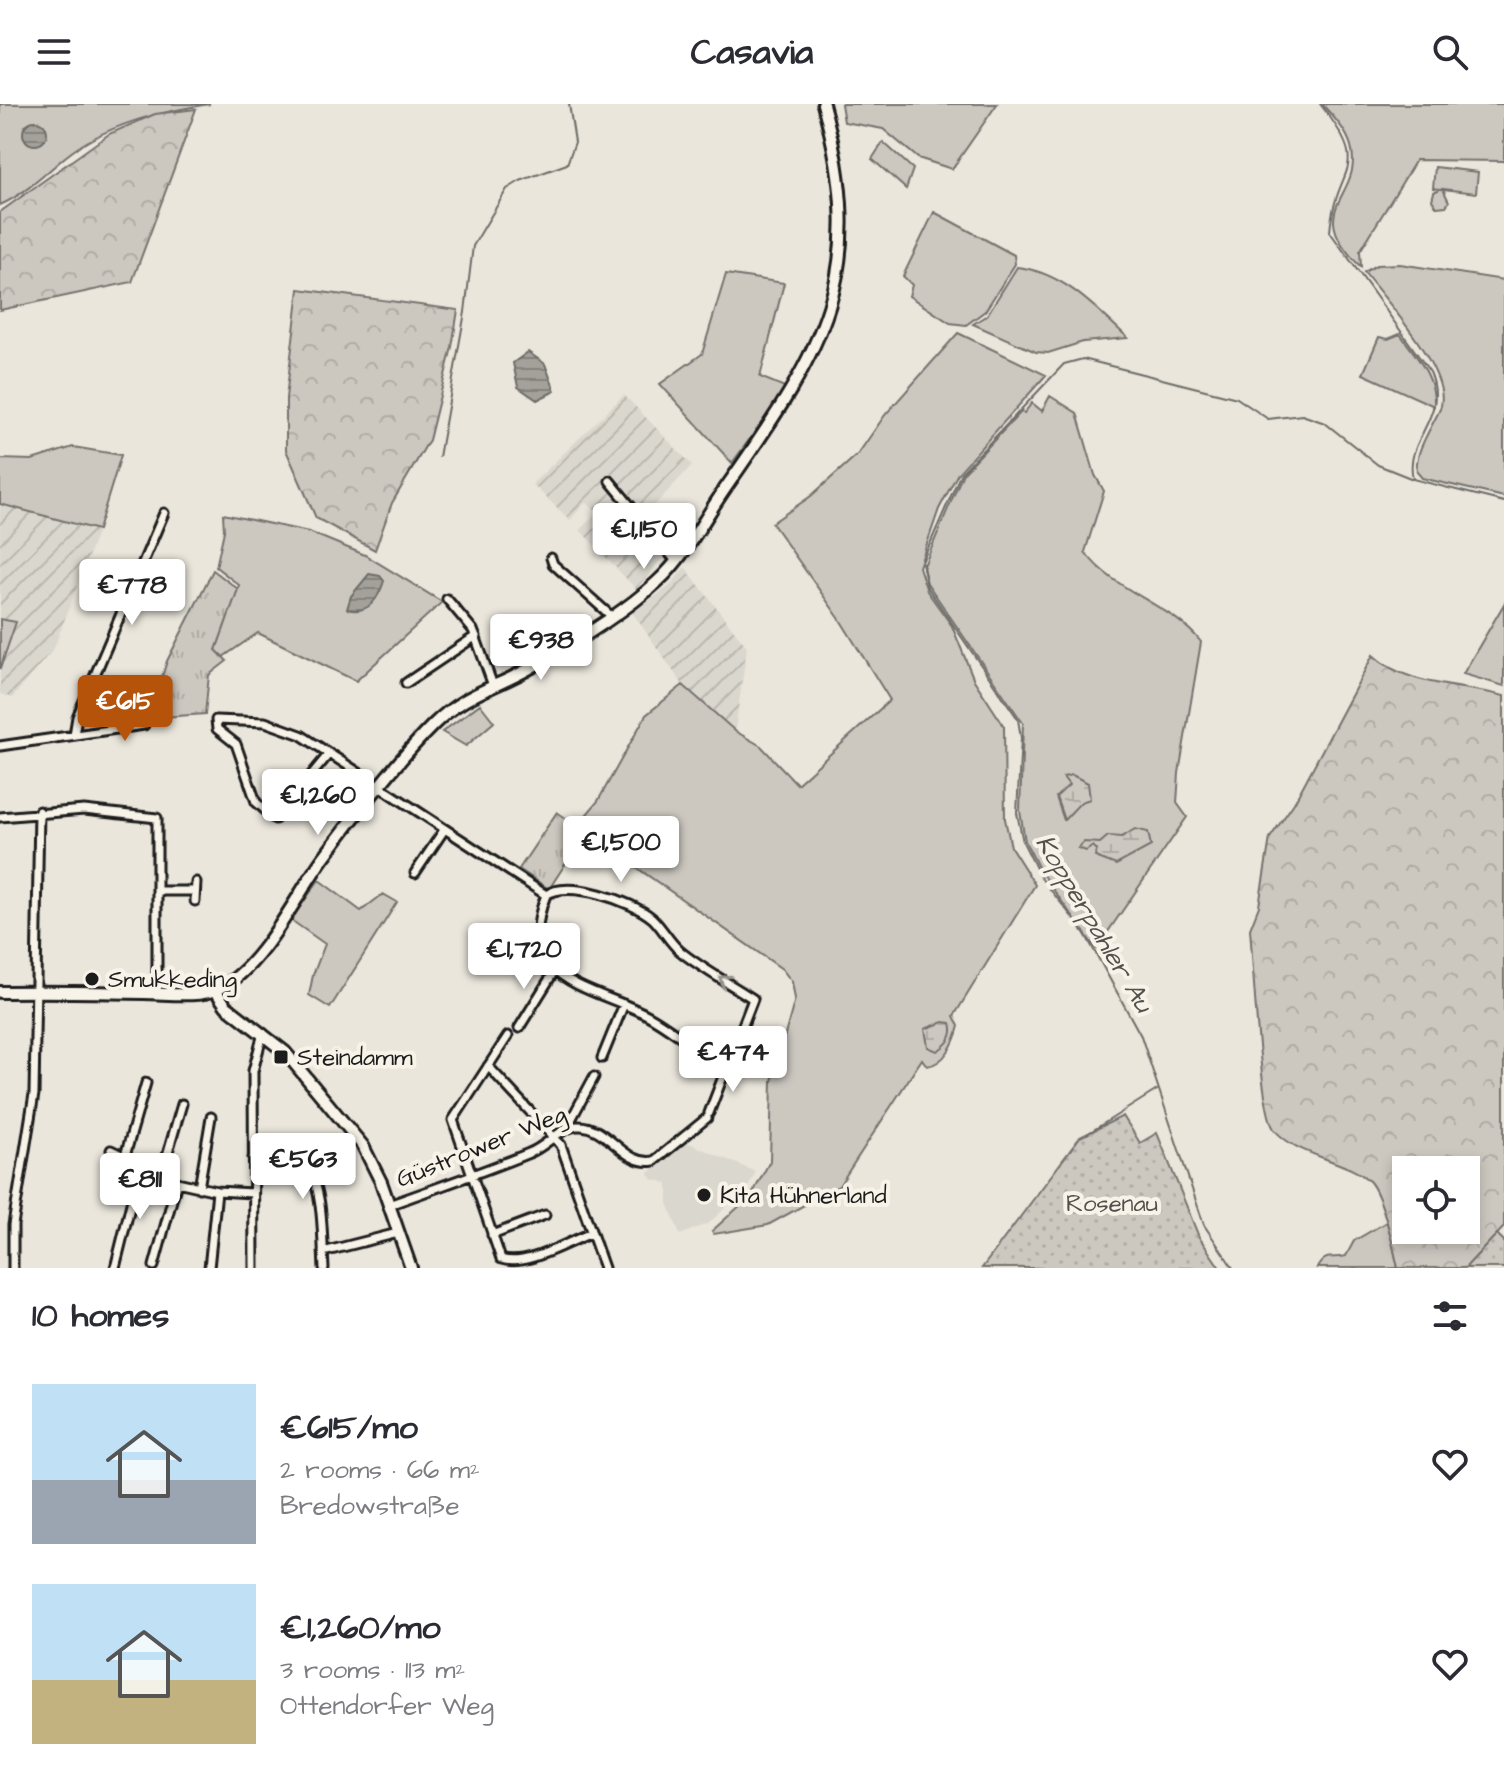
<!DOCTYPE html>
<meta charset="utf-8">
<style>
:root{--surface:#fff;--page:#f2f2f3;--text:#2b2b33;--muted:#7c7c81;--accent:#b45309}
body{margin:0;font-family:"Architects Daughter",sans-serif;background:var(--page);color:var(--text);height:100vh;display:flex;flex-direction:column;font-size:30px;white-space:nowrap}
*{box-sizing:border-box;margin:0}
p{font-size:26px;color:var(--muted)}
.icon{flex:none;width:44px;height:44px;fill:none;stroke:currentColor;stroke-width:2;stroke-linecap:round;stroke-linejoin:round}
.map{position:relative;height:1164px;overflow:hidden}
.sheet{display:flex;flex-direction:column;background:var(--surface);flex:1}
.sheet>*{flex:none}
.tools{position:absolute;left:1392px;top:1052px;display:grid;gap:16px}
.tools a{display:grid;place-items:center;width:88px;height:88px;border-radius:0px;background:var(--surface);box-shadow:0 4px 12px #0003;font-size:40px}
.price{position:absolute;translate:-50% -68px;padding:0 18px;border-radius:8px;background:#fff;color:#222;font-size:26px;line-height:52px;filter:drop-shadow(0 2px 4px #0008)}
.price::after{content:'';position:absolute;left:50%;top:48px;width:24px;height:18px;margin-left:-12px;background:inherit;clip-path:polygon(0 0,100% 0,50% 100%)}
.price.current{background:var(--accent);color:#fff}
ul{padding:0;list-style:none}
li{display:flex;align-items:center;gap:24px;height:200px;padding:0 32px}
li span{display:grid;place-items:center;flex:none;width:224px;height:160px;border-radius:0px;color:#555}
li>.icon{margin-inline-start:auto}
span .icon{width:96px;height:96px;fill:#fffc;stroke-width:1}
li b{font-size:34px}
h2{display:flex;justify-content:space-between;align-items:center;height:96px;padding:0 32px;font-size:34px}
header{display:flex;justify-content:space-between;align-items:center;height:104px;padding:0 32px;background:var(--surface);font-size:36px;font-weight:800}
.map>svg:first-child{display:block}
</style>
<header><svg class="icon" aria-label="menu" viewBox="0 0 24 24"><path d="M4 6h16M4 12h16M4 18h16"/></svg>Casavia<svg class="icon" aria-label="search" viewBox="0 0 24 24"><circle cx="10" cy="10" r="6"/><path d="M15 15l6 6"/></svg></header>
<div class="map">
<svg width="1504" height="1164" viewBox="0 0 1504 1164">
<defs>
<pattern id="industrial-furrows" width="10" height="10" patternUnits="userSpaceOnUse" patternTransform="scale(2)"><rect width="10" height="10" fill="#dad7ce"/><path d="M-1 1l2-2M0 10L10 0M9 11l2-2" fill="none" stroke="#bab8b0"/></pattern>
<pattern id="forest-crowns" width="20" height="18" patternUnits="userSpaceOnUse" patternTransform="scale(2)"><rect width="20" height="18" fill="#ccc8c0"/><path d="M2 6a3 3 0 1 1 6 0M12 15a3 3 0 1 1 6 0" fill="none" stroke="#afaba4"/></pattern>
<pattern id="wetland-marsh" width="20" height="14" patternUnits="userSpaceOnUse" patternTransform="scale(2)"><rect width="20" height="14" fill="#ccc8c0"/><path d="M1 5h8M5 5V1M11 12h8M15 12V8" fill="none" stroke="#afaba4"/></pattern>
<pattern id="park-tufts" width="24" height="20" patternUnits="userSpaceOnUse" patternTransform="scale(2)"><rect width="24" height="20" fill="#ccc8c0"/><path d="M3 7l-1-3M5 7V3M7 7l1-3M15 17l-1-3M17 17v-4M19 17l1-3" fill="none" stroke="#afaba4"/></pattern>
<pattern id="garden-dots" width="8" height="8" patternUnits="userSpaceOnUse" patternTransform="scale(2)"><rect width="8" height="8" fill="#ccc8c0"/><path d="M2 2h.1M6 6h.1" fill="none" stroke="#afaba4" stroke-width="1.8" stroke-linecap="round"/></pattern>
<pattern id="water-rules" width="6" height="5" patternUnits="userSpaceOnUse" patternTransform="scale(2)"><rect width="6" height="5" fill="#a3a19a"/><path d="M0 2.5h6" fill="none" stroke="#84827d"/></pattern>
</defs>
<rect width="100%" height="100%" fill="#eae6dc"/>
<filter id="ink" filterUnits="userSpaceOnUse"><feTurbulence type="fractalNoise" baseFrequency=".0125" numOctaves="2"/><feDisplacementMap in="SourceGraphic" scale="16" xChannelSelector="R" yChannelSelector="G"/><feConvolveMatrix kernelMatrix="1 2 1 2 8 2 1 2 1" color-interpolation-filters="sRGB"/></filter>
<g filter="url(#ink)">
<!-- built -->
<path fill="#dad7ce" d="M 684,1037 L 756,1068 L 748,1083 L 709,1119 L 680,1131 L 668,1099 L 668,1079 L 652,1075 L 648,1070 Z"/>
<!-- industrial -->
<path fill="url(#industrial-furrows)" d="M 624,291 L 692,361 L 644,413 L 672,443 L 636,485 L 580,426 L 597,408 L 586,398 L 570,416 L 532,380 Z
M 0,400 L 98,426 L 54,544 L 12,594 L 0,590 L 0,565 L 16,518 L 0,515 Z
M 685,463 L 747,543 L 735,627 L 683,581 L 632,508 L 670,482 Z"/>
<!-- grass -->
<path fill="#ccc8c0" stroke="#74726e" stroke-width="2" d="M 0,0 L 210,0 C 159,8 106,20 65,53 C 45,70 25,90 0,101 Z
M 841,0 L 997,0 L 952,65 L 918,54 L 883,25 L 844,18 Z
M 1322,0 L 1504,0 L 1504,57 L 1416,56 L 1360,147 L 1361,163 C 1299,102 1365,94 1351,42 C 1346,25 1333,13 1322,0 Z
M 883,38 L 913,65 L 906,85 L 872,55 Z
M 1435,63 L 1478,68 L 1476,89 L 1443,85 L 1449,98 L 1446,102 L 1437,103 L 1432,96 L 1434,88 L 1440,85 L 1433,84 Z
M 934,108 L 1014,151 L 1015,160 L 985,207 L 966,221 L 950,219 L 909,192 L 912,181 L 903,172 Z
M 1400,160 L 1504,176 L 1504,393 L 1422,374 L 1417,368 C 1414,348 1432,323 1440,305 C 1454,270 1385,196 1364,168 L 1377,161 Z
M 1017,163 C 1063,168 1096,204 1128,234 L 1083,238 L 1048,249 L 1036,248 L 973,220 L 987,211 Z
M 726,170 L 784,179 L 760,273 L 787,284 L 732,359 L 660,280 L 702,250 Z
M 958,229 L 1046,271 L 958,369 L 939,405 L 919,463 L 927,487 L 952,522 L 974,576 L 1004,622 L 1005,715 L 1011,743 L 1035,781 L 954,912 L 959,922 C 955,938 945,960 927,962 L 922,955 L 839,1082 L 768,1121 L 714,1130 L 712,1127 L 752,1091 L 770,1057 L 772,977 L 795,895 L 792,878 L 782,865 L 577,722 L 598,697 L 646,611 L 683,581 L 735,627 L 761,642 L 797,680 L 890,596 L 839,514 L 772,419 L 811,392 L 858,350 L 885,311 Z
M 1400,230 C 1416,252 1436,273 1434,302 L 1363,270 L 1379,233 L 1388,235 Z
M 1050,292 L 1077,309 L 1095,371 L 1104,387 L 1085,448 C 1114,488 1171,500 1201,538 L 1179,669 L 1177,699 L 1187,713 L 1096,845 L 1040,767 L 1025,737 L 1020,707 L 1023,619 L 927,479 L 923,464 L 963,369 L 1021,308 L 1024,309 L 1032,299 L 1042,307 Z
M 73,343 L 121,351 L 98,426 L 0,400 L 0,355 L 32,356 Z
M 223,410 L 309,428 L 365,451 L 442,498 L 356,577 L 258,529 L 223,553 L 216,546 L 239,481 L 216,463 L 224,427 Z
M 1504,500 L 1504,582 L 1463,570 Z
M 480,600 L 494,618 L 466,642 L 442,628 Z
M 319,776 L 361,807 L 383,790 L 397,798 L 330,904 L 309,891 L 313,871 L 325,840 L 291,816 Z
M 1388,1117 L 1398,1164 L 1317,1164 C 1326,1148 1332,1156 1346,1152 L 1354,1137 Z"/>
<!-- forest -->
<path fill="url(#forest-crowns)" stroke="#74726e" stroke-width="2" fill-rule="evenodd" d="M 196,5 L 132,178 L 0,206 L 0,108 L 109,30 L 155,10 Z
M 299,185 L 458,206 L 452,243 L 429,336 L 392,399 L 375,446 L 316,414 L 286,346 L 286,294 Z
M 0,515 L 16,518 L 0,565 Z
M 1373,551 C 1405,582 1462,581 1504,592 L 1504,1123 L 1465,1164 L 1398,1164 C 1393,1142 1383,1094 1370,1078 C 1352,1057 1294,1052 1274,1025 C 1260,1005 1253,858 1250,825 L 1259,802 L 1270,734 L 1294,699 ZM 1406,1066 L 1466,1066 L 1466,1126 L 1406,1126 Z"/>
<!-- wetland -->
<path fill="url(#wetland-marsh)" stroke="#74726e" stroke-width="2" d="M 1072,671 L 1088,679 L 1090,695 L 1081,698 L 1064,716 L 1056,693 L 1069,681 L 1063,673 Z
M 1135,725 L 1148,728 L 1151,742 L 1116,761 L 1095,753 L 1097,746 L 1093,742 L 1086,747 L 1078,744 L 1084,738 L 1100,739 L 1108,732 L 1122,733 Z
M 943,918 L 951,919 C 955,932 947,941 937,947 L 928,943 L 925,925 Z"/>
<!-- park -->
<path fill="url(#park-tufts)" stroke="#74726e" stroke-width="2" d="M 213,466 L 238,485 L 216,546 L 227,557 L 209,571 L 205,610 L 149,614 L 167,557 Z
M 557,708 L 586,728 L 549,785 L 519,765 Z"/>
<!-- garden -->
<path fill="url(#garden-dots)" stroke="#74726e" stroke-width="2" d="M 1123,1012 L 1140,1039 L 1157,1029 L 1199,1133 L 1220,1164 L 982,1164 L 1080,1033 Z
M 1497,1130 L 1504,1137 L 1504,1164 L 1465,1164 Z"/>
<!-- water -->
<path fill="url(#water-rules)" stroke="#6d6c68" stroke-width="2" d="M23 29a12 12 0 1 1 24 0a12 12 0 1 1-24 0Z
M 528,248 L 545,260 L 555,287 L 537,296 L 518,283 L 513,259 Z
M 369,470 L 380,472 L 384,477 C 378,496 368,511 347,505 L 351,492 Z"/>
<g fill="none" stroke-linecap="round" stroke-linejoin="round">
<!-- stream -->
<path stroke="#6d6c68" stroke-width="2" d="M 1320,0 C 1375,69 1335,59 1330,128 L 1430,268 C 1450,313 1403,336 1413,374
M 439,353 L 465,208 L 473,142 L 507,85 L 520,77 L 567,60 L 575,38 L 569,0
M 1087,1030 L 1157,986
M 1233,1164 L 1204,1121 L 1141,932 L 1084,828 L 1041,774 L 1023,738 L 1017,709 L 1021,634 L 1018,615 L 927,483 L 922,458 L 961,369 L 1064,260 L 1083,255 L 1237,294 L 1268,315 L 1302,311 L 1325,319 L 1378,361 L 1413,375 L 1504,398"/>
<!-- street casing -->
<g stroke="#1c1c1c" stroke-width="13">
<path id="street" d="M 610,377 L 675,456
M 551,454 L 553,460 L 610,511
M 447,495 L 473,526 L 492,579
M 406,579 L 476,532
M 74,631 L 77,613 L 164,409
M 0,642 L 144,621
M 328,651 L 275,715 L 256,698 L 236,640 L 217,625 L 216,616 L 265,618 L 301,631 L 546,791
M 0,713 L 84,706 L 157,714 L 157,889
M 415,769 L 444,726
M 158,787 L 193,787
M 546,791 C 568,775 632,797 652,814 C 662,823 669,838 680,847 C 702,865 729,879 753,895 L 709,1009
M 546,791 C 511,879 597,883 649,912 C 676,927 698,949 728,960
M 195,797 L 196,778
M 519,924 L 555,866
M 508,932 L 453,1016 L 501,1155 C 526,1164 569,1137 592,1129
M 602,954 L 624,900
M 488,962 L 561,1041 L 604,1164
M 566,1025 L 594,973
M 111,1046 L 177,1078 L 217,1087 L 252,1089
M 125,1052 L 146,979
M 253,1054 C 267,1054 290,1051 303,1060 C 325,1076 322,1139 324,1164
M 161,1072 L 182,1000
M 199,1084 L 211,1013
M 389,1101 C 436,1084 483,1068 529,1049 C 546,1043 559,1024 577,1022 C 608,1020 623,1063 654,1057 L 707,1014
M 492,1131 L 545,1111
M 323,1148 L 398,1129
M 154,1162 L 177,1078
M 13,1164 L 13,1121 L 34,990 L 39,707
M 115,1164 L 140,1063
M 209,1164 L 217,1087
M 254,1164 L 253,967 L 263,929"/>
</g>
<!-- secondary casing -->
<g stroke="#1c1c1c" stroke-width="16">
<path id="secondary" d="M 215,886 L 226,902 L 285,948 L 363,1042 L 381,1078 L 411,1164
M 0,888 C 48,887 96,888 144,889 C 167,889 196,894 218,885 C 262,865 296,791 324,753 C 356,710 395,659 433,621 C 465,589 496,584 532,563 C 569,542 626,507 657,478 C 686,452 706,411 729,379 C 824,243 870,170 823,0"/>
</g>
<!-- street -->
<use href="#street" stroke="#f7f3e8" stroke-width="7"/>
<!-- secondary -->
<use href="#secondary" stroke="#f7f3e8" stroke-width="10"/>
</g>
<!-- one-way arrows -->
<defs><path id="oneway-chevron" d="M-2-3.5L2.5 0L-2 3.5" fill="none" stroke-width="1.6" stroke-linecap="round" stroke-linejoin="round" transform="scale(2)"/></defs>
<use stroke="#94928c" href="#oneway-chevron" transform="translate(724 876) rotate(-147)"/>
</g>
<!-- markers -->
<g fill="#1c1c1c" stroke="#f7f3e8" stroke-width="3">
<circle cx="92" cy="875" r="8"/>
<rect x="273" y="945" width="16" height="16" rx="4"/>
<circle cx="704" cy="1091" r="8"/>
</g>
<g text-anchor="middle" stroke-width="8" stroke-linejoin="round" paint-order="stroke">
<!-- poi labels -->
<g font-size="24" fill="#1c1c1c" stroke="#f7f3e8" text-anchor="start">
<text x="108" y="883">Smukkeding</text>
<text x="297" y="961">Steindamm</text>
<text x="720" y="1099">Kita Hühnerland</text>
</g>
<!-- street labels -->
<g font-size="24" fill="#1c1c1c" stroke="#f7f3e8">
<text transform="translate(481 1042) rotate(-22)" y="8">Güstrower Weg</text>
</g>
<!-- park labels -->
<g font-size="24" fill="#51504d" stroke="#f7f3e8">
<text x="1112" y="1107">Rosenau</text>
</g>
<!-- water labels -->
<g font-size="26" font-style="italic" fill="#52514e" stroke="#f7f3e8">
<text transform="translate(1095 819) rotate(59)" y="9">Kopperpahler Au</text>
</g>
</g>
</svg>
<div class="tools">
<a><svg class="icon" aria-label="locate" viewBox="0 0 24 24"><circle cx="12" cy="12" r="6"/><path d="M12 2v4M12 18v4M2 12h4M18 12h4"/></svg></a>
</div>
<b class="price" style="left:644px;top:467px">€1,150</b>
<b class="price" style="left:132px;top:523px">€778</b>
<b class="price" style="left:541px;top:578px">€938</b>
<b class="price current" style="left:125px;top:639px">€615</b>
<b class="price" style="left:318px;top:733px">€1,260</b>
<b class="price" style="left:621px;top:780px">€1,500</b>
<b class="price" style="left:524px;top:887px">€1,720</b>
<b class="price" style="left:733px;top:990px">€474</b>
<b class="price" style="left:303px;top:1097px">€563</b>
<b class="price" style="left:140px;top:1117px">€811</b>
</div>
<section class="sheet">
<h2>10 homes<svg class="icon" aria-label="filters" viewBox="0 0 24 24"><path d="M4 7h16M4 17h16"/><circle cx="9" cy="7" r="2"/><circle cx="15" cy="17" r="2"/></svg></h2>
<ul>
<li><span style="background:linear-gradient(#bfe0f5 60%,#9aa5b1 0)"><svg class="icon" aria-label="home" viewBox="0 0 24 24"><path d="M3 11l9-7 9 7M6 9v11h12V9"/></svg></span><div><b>€615/mo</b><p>2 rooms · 66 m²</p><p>Bredowstraße</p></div><svg class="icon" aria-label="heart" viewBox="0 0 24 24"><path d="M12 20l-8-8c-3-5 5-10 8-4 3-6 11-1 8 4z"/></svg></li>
<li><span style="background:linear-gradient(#bfe0f5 60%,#c2b280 0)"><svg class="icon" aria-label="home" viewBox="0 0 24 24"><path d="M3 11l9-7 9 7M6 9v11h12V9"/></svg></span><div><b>€1,260/mo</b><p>3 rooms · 113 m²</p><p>Ottendorfer Weg</p></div><svg class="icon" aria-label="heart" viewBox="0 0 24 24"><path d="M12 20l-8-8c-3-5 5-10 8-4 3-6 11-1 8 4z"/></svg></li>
</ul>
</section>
